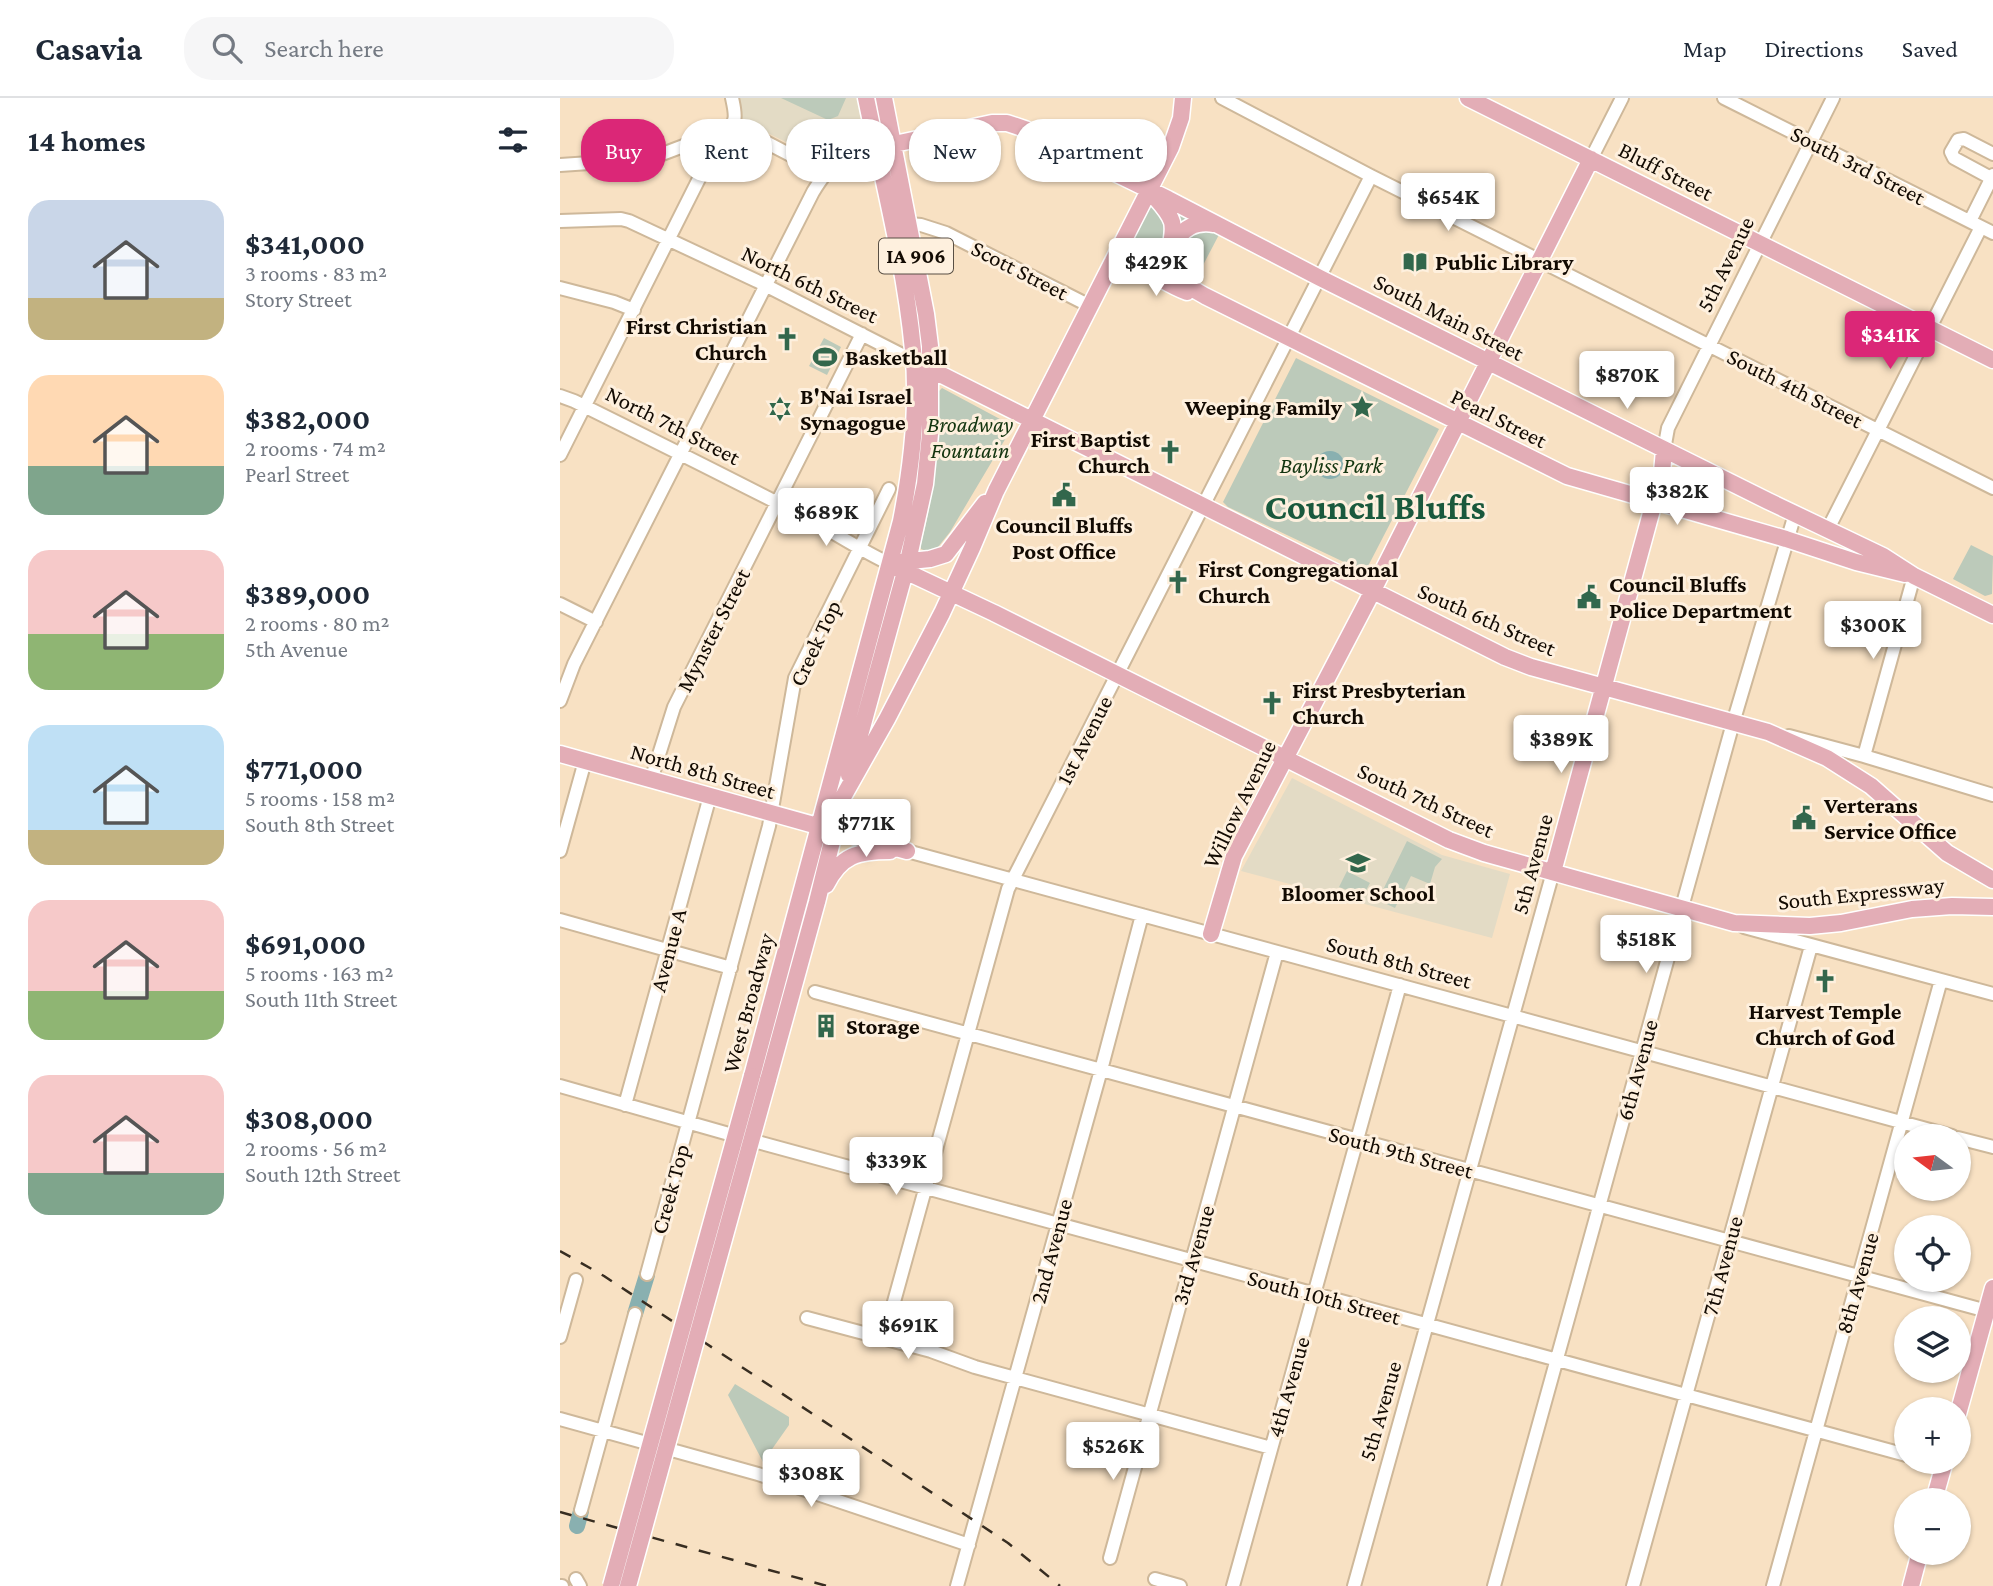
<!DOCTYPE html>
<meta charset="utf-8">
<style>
:root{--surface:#fff;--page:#f6f6f7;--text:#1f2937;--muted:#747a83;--line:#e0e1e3;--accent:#db2777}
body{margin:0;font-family:"Crimson Pro",serif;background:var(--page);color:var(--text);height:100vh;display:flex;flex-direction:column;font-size:26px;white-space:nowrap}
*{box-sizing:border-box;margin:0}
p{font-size:23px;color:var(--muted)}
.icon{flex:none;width:38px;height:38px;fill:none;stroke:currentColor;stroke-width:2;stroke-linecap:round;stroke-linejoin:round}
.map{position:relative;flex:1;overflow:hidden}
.sheet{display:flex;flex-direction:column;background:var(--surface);width:560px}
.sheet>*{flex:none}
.banner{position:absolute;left:21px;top:21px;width:665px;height:63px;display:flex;gap:14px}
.needle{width:46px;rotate:285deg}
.fabs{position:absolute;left:1334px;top:1026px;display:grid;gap:14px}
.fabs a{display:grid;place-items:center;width:77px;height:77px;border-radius:50%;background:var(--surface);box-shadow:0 2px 5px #0004;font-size:35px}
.price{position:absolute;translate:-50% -60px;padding:0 16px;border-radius:7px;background:#fff;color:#222;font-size:23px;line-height:46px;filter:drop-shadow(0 2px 4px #0008)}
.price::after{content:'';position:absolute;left:50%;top:42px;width:21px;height:16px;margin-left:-10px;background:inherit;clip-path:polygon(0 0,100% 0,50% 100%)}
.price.active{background:var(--accent);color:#fff}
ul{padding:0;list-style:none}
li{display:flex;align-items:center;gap:21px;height:175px;padding:0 28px}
li span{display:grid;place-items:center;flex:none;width:196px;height:140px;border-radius:21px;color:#555}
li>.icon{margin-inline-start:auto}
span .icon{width:84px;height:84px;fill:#fffc;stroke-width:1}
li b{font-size:30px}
h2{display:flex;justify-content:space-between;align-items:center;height:84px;padding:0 28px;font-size:30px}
.chip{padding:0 24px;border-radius:28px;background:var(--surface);box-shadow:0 2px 5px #0004;font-size:24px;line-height:63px}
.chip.active{background:var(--accent);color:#fff}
header{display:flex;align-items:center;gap:42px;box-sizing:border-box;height:98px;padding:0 35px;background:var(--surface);border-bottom:2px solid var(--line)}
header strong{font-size:33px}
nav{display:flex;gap:38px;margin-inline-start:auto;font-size:24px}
.search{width:490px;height:63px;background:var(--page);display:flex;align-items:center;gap:18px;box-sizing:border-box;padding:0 24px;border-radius:28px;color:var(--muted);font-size:26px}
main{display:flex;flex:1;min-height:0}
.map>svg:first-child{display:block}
</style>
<header>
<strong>Casavia</strong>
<div class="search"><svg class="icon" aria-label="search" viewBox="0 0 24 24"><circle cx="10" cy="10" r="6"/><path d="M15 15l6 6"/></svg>Search here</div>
<nav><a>Map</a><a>Directions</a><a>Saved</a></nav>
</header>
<main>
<section class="sheet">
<h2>14 homes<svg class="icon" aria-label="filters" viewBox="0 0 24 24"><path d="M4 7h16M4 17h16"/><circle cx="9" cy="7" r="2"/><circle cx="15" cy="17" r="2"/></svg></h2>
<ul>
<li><span style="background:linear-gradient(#c9d6e8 70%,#c2b280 0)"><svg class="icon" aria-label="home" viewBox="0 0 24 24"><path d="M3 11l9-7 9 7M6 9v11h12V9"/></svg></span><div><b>$341,000</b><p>3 rooms · 83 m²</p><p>Story Street</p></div></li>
<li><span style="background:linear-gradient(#ffd9b3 65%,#7fa58c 0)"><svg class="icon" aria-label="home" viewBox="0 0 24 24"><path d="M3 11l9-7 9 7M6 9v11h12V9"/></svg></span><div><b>$382,000</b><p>2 rooms · 74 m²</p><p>Pearl Street</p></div></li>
<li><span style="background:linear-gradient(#f6c9c9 60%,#8fb573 0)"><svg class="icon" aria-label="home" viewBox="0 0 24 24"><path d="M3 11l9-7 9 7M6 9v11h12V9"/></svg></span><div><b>$389,000</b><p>2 rooms · 80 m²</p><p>5th Avenue</p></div></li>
<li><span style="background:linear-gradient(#bfe0f5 75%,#c2b280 0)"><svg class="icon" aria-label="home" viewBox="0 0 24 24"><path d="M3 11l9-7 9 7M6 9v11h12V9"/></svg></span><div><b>$771,000</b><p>5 rooms · 158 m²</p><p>South 8th Street</p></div></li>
<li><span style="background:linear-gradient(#f6c9c9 65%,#8fb573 0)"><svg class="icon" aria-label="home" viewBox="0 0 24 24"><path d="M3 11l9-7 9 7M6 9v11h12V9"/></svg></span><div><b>$691,000</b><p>5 rooms · 163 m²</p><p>South 11th Street</p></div></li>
<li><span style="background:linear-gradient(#f6c9c9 70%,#7fa58c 0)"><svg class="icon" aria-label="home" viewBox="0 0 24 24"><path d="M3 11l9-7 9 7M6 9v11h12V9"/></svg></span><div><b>$308,000</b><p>2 rooms · 56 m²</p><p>South 12th Street</p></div></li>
</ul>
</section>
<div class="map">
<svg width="1433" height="1488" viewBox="0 0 1433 1488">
<rect width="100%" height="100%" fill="#f8e1c3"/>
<!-- education -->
<path fill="#e3dbc5" d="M 175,0 L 297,0 L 303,35 L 298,41 L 283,45 L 260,61 L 179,21 Z
M 732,680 L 882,757 L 950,776 L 932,840 L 681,773 Z"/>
<!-- green -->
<path fill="#bccaba" d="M 221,0 L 286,0 L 278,18 L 268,22 Z
M 589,92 L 663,129 L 629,194 L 553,163 Z
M 264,240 L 281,249 L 267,277 L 249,268 Z
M 736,260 L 879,331 L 805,474 L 668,409 L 663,404 Z
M 382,290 L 453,328 L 390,434 L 378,449 L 366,453 L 361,451 L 361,446 C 374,396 380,345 379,293 Z
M 1411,447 L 1433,458 L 1432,496 L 1425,498 L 1393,481 Z
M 847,743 L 882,761 L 875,769 L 870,786 L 851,778 L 835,810 L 818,802 Z
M 787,773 L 810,785 L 803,798 L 779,789 Z
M 175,1286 L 229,1319 L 229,1327 L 203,1364 L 168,1297 Z"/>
<!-- water -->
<path fill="#89b0b0" d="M756 367a14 14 0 1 1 28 0a14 14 0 1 1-28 0Z"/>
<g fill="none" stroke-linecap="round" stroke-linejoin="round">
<!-- river -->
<path stroke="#89b0b0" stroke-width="16" d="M 75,1216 L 87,1177
M 17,1428 L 21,1413"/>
<!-- minor casing -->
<g stroke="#ceb89a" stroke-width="16">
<path id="minor" d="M 662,0 L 811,78 L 1433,390
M 1164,0 L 1433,135
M 173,27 L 265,75
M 1031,61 L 1062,0
M 0,67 L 89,61 L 163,33 C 179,27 175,14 172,0
M 1431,80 L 1394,60 L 1391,54 L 1398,42 L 1404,41 L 1433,56
M 0,123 L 61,121 L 69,123 L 197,183 L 354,263
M 1410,123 L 1433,77
M 349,126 L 361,127 L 386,135 L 530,208
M 0,190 L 54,204 L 74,212
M 0,298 L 14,303 C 91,341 169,380 245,419 C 274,434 300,452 330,466
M 1104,352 L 1108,330 L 1273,0
M 0,357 L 163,33
M 1268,431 L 1421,129
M 0,506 L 36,524
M 0,603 L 14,566 L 253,94 C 272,63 280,58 316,50
M 1229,638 L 1304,658 L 1433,697
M 1304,658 L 1354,478
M 91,682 L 114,609 L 302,236
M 0,753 L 25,663
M 347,753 L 1392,1038
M 0,822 L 171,870
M 1184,829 L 1433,896
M 255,894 L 1427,1213
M 0,988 L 183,1040 L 1346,1357
M 65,1007 L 150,698
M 1398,1040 L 1433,1049
M 87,1176 L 209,728 L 235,580 L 329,391
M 247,1220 L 371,1253 L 415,1269 L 711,1350
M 0,1239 L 16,1182
M 324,1240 L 448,791 L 811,78
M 0,1321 L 198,1376 L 409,1447
M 21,1412 L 75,1216
M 550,1460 L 717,854
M 16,1481 L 20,1488
M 595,1481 L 620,1488
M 0,1488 L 2,1488
M 397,1488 L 541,972 L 582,817
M 673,1488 L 840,887
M 794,1488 L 993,774
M 934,1488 L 1173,625 L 1235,416
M 1073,1488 L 1251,848
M 1213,1488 L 1381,882"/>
</g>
<!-- major casing -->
<g stroke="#fff" stroke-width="19">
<path id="major" d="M 908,0 L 1433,262
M 316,50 L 432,25 L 447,25 L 465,31 L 608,101 L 760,180 L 1208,403 L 1323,458 L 1354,478 L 1433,517
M 593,97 C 600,105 609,114 612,124 C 614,132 612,139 611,147 C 608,176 621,185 645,198 L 1007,378 L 1226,441 L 1296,464 L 1345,476
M 613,148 C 622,130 635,123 654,126
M 553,163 C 582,164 601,185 627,194
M 354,263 L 945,559 L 971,569 L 1208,634 L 1267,660 L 1311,688 L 1387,755 L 1433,782
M 340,464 L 370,461 L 386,456 L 425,405
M 330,466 L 434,515 L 889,742 L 924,755 L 1174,825 L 1250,828 L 1281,825 L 1352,811 L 1392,808 L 1433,809
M 0,656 L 347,753
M 289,677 L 348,463 L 365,386 L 370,336 L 370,248 L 366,216 L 324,0
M 993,774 L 1102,375 L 1104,352
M 266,787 C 281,757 298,753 330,753
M 651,836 L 674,758 L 807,504 L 1031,61
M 192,978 L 341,423 C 352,367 359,309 353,252 C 345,167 323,83 306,0
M 208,982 L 257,804 L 283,699 L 327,621 L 382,515 L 412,450 L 436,393 L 611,49 L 621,20 L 623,0
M 1398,1316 L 1433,1190
M 1374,1402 L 1385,1363
M 1351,1488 L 1360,1454"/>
</g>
<!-- minor -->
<use href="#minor" stroke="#fff" stroke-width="12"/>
<!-- major -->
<use href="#major" stroke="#e3adb6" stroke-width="16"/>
<!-- rail -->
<path stroke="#372d21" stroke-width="2.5" stroke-dasharray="12 12" stroke-linecap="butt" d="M 0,1153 L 44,1178 L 448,1445 L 500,1488
M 0,1414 L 267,1488"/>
<!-- major-bridge casing -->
<g stroke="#fff" stroke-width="19" stroke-linecap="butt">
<path id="major-bridge" d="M 51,1488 L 192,978
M 68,1488 L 208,982"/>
</g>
<!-- major-bridge -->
<use href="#major-bridge" stroke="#e3adb6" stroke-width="16"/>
</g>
<!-- icons -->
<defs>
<g id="library-bare" transform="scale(1.89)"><path d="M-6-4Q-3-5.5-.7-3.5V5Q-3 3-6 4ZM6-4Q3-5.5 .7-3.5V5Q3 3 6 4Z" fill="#32674c" stroke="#fef0de" stroke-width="2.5" paint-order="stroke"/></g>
<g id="church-bare" transform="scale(1.89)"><path d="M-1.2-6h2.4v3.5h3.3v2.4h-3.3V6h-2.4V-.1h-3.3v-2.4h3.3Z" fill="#32674c" stroke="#fef0de" stroke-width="2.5" paint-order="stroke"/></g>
<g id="stadium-bare" transform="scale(1.89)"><path d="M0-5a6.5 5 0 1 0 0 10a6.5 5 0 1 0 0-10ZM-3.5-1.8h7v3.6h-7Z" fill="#32674c" stroke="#fef0de" stroke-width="2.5" paint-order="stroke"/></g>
<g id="sight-bare" transform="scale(1.89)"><path d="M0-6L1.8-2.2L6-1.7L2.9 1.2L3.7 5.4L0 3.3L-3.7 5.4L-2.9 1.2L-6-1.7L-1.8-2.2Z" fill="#32674c" stroke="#fef0de" stroke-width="2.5" paint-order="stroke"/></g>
<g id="synagogue-bare" transform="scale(1.89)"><path d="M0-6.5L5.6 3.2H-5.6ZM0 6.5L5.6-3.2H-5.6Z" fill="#32674c" stroke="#fef0de" stroke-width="2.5" paint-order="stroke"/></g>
<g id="civic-bare" transform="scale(1.89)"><path d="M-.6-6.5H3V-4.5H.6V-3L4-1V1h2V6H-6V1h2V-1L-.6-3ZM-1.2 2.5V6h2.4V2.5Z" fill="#32674c" stroke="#fef0de" stroke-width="2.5" paint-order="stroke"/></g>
<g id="school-bare" transform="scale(1.89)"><path d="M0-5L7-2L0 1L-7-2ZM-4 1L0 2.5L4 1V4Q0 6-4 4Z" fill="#32674c" stroke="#fef0de" stroke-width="2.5" paint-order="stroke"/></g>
<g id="building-bare" transform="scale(1.89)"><path d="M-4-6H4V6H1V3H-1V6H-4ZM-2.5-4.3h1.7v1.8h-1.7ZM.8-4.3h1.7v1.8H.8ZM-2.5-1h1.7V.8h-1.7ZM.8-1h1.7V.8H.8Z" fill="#32674c" stroke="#fef0de" stroke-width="2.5" paint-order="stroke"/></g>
</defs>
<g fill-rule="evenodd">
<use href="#library-bare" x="855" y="164"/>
<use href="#church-bare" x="227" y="241"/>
<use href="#stadium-bare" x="265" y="259"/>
<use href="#sight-bare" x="802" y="309"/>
<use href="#synagogue-bare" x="220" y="311"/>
<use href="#church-bare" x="610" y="354"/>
<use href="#civic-bare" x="504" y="397"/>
<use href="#church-bare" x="618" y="484"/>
<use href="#civic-bare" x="1029" y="499"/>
<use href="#church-bare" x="712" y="605"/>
<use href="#civic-bare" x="1244" y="720"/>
<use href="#school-bare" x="798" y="765"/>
<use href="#church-bare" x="1265" y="883"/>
<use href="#building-bare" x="266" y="928"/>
</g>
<g text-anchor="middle" stroke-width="6" stroke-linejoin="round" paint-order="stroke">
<!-- shield labels -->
<rect fill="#fef0de" stroke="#594f44" stroke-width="2" x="319" y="140.5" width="74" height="35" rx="5"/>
<g font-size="21" font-weight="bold" fill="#120a02">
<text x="356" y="165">IA 906</text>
</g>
<!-- street labels -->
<g font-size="23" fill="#120a02" stroke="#fef0de">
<text transform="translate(1298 67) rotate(27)" y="8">South 3rd Street</text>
<text transform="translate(1106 73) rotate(27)" y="8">Bluff Street</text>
<text transform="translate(1165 166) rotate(-64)" y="8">5th Avenue</text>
<text transform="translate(460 172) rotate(27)" y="8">Scott Street</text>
<text transform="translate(250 186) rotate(26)" y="8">North 6th Street</text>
<text transform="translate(889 219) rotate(27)" y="8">South Main Street</text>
<text transform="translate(1235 290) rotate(27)" y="8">South 4th Street</text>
<text transform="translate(939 320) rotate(27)" y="8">Pearl Street</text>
<text transform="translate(113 327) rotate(27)" y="8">North 7th Street</text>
<text transform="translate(927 521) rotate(24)" y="8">South 6th Street</text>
<text transform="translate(153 532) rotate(-63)" y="8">Mynster Street</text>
<text transform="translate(255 545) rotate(-65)" y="8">Creek Top</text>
<text transform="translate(524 642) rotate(-63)" y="8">1st Avenue</text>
<text transform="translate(143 673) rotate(16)" y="8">North 8th Street</text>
<text transform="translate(866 702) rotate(25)" y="8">South 7th Street</text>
<text transform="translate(679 706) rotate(-64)" y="8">Willow Avenue</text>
<text transform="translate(972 766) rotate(-75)" y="8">5th Avenue</text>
<text transform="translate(1301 795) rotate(-6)" y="8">South Expressway</text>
<text transform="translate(108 852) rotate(-75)" y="8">Avenue A</text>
<text transform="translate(839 864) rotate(15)" y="8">South 8th Street</text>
<text transform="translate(188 905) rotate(-75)" y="8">West Broadway</text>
<text transform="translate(1077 972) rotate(-75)" y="8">6th Avenue</text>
<text transform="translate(841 1054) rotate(15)" y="8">South 9th Street</text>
<text transform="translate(110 1091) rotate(-75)" y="8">Creek Top</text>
<text transform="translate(491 1153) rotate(-75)" y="8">2nd Avenue</text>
<text transform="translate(633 1157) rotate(-74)" y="8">3rd Avenue</text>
<text transform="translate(1162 1168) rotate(-75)" y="8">7th Avenue</text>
<text transform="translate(1297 1185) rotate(-74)" y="8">8th Avenue</text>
<text transform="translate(764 1199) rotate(15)" y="8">South 10th Street</text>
<text transform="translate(728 1289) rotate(-74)" y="8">4th Avenue</text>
<text transform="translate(820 1313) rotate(-74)" y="8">5th Avenue</text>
</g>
<!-- poi labels -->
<g font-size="23" font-weight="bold" fill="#120a02" stroke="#fef0de" text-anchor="start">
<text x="875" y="172">Public Library</text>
<text x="207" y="236" text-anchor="end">First Christian<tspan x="207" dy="26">Church</tspan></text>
<text x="285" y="267">Basketball</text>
<text x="240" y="306">B'Nai Israel<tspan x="240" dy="26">Synagogue</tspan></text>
<text x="782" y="317" text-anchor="end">Weeping Family</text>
<text x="590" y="349" text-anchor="end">First Baptist<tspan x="590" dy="26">Church</tspan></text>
<text x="504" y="435" text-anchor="middle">Council Bluffs<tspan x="504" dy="26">Post Office</tspan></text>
<text x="638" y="479">First Congregational<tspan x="638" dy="26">Church</tspan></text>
<text x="1049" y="494">Council Bluffs<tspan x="1049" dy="26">Police Department</tspan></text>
<text x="732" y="600">First Presbyterian<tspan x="732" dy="26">Church</tspan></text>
<text x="1264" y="715">Verterans<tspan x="1264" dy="26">Service Office</tspan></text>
<text x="798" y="803" text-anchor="middle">Bloomer School</text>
<text x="1265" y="921" text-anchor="middle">Harvest Temple<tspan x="1265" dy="26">Church of God</tspan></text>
<text x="286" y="936">Storage</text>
</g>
<!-- park labels -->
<g font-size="23" font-style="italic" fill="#12340f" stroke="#fef0de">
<text x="410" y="334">Broadway<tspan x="410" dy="26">Fountain</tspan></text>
<text x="771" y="375">Bayliss Park</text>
</g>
<!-- town labels -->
<g font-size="37" font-weight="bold" fill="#1a593d" stroke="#fef0de">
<text x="815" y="421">Council Bluffs</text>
</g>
</g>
</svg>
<div class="fabs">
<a><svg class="needle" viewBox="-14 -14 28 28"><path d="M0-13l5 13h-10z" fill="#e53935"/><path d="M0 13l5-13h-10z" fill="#747a83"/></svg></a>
<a><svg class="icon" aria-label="locate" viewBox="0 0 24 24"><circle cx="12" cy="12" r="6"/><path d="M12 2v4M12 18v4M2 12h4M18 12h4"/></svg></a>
<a><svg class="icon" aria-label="layers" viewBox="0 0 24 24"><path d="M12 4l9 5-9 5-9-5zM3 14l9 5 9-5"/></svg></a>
<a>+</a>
<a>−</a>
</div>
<b class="price" style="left:888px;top:135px">$654K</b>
<b class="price" style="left:596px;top:200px">$429K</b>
<b class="price active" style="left:1330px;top:273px">$341K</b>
<b class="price" style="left:1067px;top:313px">$870K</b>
<b class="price" style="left:1117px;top:429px">$382K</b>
<b class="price" style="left:266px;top:450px">$689K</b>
<b class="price" style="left:1313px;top:563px">$300K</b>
<b class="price" style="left:1001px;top:677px">$389K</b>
<b class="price" style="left:306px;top:761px">$771K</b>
<b class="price" style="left:1086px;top:877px">$518K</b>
<b class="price" style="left:336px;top:1099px">$339K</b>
<b class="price" style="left:348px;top:1263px">$691K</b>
<b class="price" style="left:553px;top:1384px">$526K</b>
<b class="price" style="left:251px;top:1411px">$308K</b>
<div class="banner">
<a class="chip active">Buy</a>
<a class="chip">Rent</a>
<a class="chip">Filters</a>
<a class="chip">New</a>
<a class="chip">Apartment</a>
</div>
</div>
</main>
